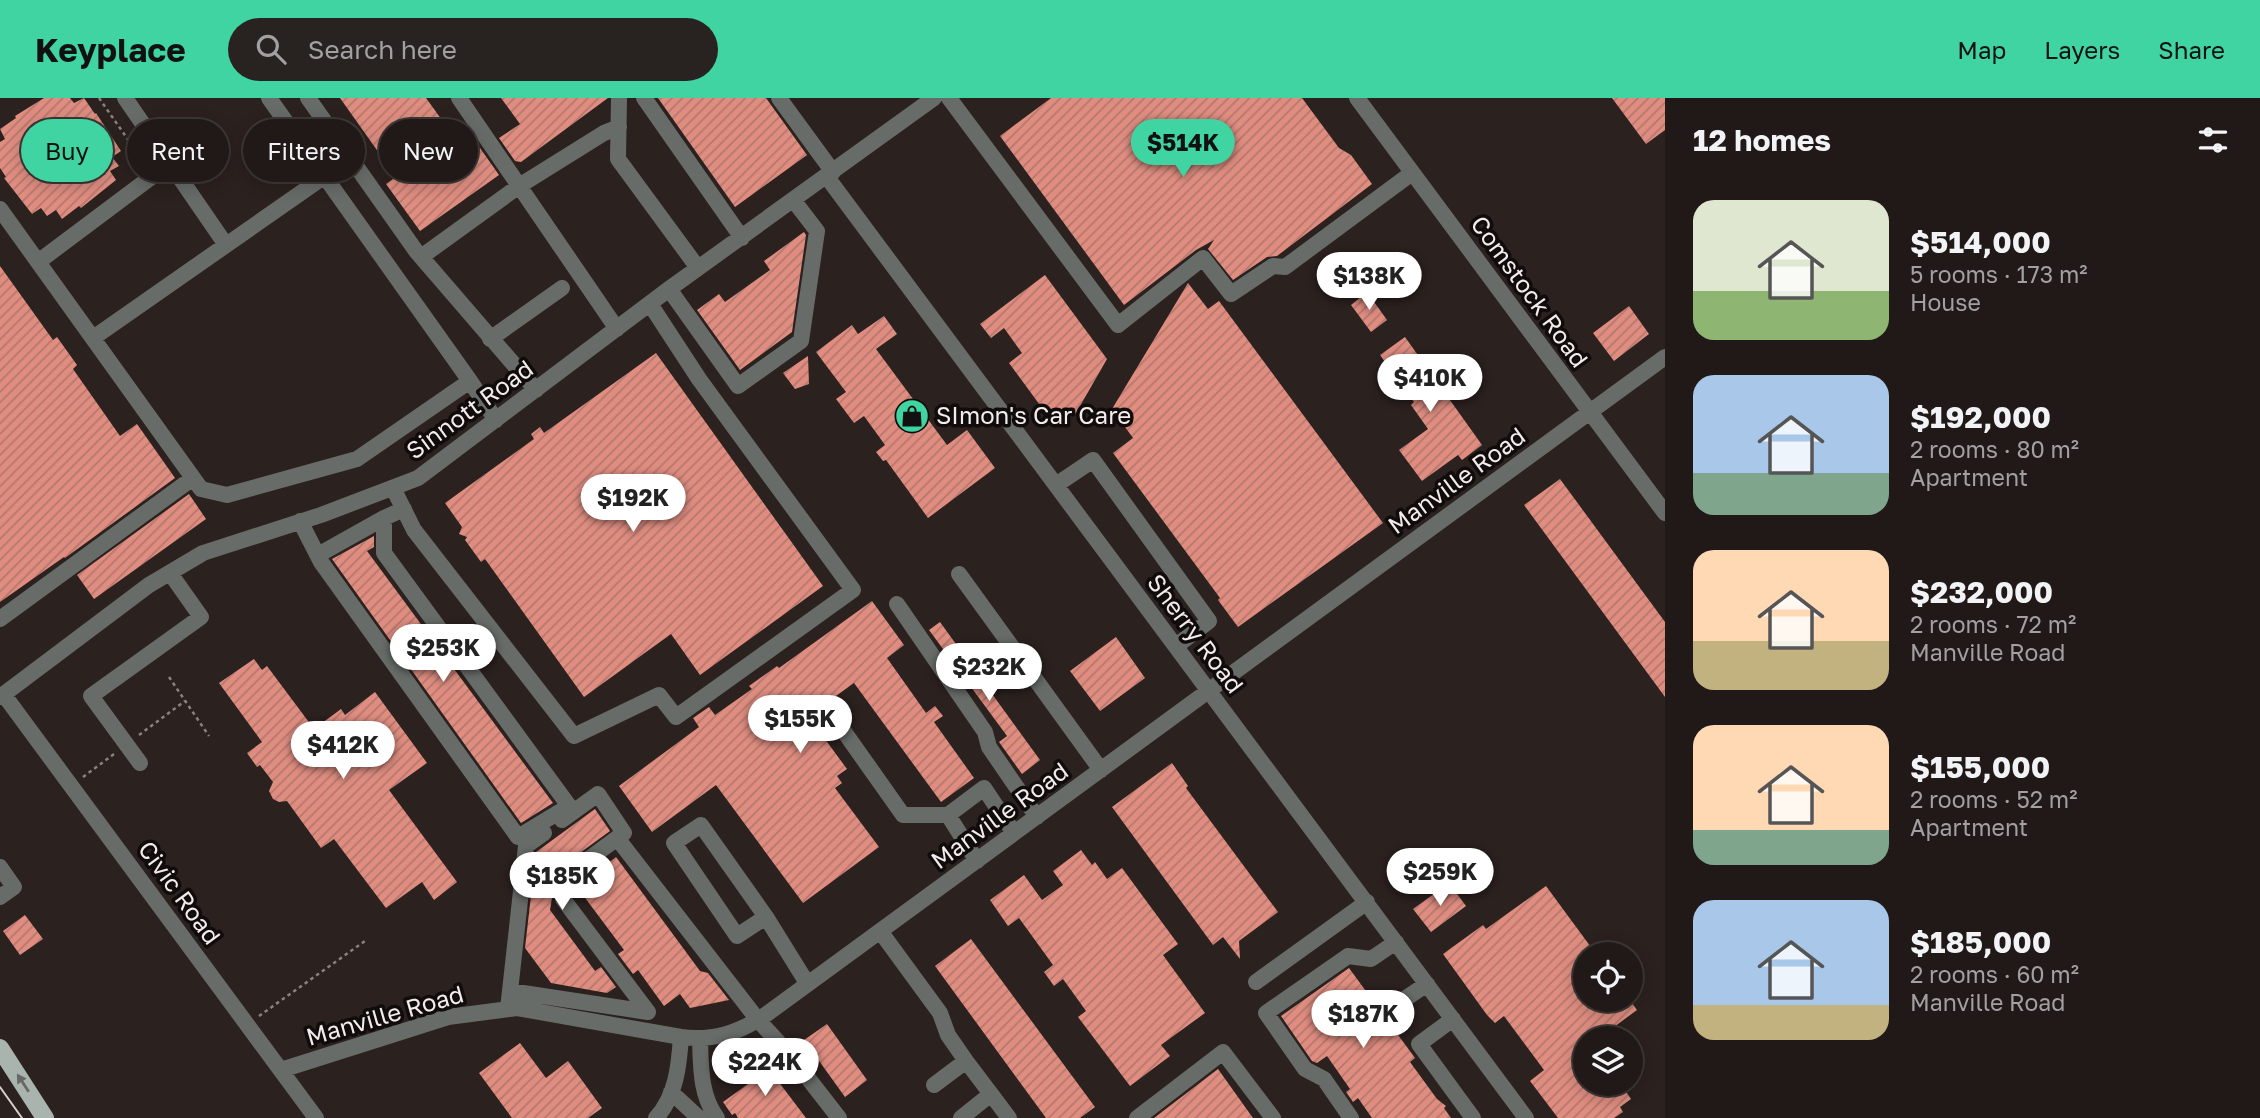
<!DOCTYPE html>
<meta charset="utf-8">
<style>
:root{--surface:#201917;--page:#282220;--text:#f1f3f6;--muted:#a2a0a1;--line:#3d3836;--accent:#3fd4a2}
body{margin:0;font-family:"Golos Text",sans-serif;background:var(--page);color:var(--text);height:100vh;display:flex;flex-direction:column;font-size:26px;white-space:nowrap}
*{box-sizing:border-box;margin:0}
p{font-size:23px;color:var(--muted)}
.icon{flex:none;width:38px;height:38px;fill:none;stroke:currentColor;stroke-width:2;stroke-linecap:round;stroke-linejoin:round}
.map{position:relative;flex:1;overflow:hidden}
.panel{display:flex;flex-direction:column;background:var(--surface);width:595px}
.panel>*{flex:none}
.hud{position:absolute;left:21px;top:21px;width:665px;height:63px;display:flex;gap:14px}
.controls{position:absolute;left:1573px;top:844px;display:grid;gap:14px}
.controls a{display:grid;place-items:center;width:70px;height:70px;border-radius:50%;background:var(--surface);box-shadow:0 4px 18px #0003,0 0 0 2px var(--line);font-size:35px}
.price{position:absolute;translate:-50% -60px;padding:0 16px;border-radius:24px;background:#fff;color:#222;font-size:23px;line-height:46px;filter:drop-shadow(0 2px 4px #0008)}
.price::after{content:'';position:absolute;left:50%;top:42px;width:21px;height:16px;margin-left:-10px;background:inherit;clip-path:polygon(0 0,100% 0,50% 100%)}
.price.active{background:var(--accent);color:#111}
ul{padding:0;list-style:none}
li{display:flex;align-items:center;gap:21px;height:175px;padding:0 28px}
li span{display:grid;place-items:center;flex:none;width:196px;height:140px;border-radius:21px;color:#555}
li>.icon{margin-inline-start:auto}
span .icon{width:84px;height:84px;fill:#fffc;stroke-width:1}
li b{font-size:30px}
h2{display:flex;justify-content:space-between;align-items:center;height:84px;padding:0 28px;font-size:30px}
.tag{padding:0 24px;border-radius:32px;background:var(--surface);box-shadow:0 4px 18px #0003,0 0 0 2px var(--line);font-size:24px;line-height:63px}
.tag.active{background:var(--accent);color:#111}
header{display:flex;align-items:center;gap:42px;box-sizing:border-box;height:98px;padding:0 35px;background:var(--accent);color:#111}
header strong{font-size:33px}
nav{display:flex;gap:38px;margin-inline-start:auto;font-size:24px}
.search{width:490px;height:63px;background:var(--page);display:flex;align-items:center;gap:18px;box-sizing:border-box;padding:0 24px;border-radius:38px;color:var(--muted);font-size:26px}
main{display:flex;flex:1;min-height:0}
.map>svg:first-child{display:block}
</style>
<header>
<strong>Keyplace</strong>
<div class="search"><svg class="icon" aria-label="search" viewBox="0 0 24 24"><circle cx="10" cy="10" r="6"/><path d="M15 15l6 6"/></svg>Search here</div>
<nav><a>Map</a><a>Layers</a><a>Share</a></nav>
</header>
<main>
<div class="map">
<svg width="1665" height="1020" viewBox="0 0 1665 1020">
<defs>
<pattern id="building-hatch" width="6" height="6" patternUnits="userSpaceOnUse" patternTransform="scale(1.75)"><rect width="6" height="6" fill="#e08d80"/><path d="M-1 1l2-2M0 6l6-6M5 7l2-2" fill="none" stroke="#b3786f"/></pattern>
</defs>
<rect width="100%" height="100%" fill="#2b211f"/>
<!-- building -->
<path fill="url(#building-hatch)" d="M 44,0 L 70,0 L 74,5 L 84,0 L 95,16 L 96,15 L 121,53 L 112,59 L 119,68 L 110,73 L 116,82 L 81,110 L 79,108 L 62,121 L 56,112 L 47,118 L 41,110 L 32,116 L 4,80 L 6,79 L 0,70 L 0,44 L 5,41 L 0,31 L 16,20 L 15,18 Z
M 340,0 L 426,0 L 468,58 L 480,50 L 499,77 L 420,133 L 386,86 L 396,79 Z
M 501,0 L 608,0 L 521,64 L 515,63 L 499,40 L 520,26 Z
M 658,0 L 766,0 L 807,57 L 735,109 Z
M 1051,0 L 1302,0 L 1339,50 L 1351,57 L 1372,86 L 1277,158 L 1267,159 L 1233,182 L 1208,151 L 1214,142 L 1196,152 L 1124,207 L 1000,38 Z
M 1612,0 L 1665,0 L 1665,32 L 1646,46 Z
M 804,134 L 806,137 L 792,234 L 740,272 L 697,212 L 719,196 L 725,204 L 770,172 L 764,163 Z
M 0,168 L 53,242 L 57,239 L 77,267 L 73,271 L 120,338 L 137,326 L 175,380 L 65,460 L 64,459 L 0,504 Z
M 1045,177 L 1107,261 L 1076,315 L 1056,329 L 1009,265 L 1022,255 L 1004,230 L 991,240 L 980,226 Z
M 1188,185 L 1208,211 L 1219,203 L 1383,425 L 1238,529 L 1218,502 L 1220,500 L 1113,355 L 1133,340 L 1112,311 Z
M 1367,194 L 1387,222 L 1371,234 L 1351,207 Z
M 1629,208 L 1649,236 L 1614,263 L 1593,235 Z
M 884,218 L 897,236 L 876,251 L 947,347 L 967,332 L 995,370 L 928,420 L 886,362 L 883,363 L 876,354 L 885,347 L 864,318 L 854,325 L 836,301 L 846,294 L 816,254 L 852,227 L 858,236 Z
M 1405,239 L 1482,347 L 1462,362 L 1458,357 L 1422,383 L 1399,352 L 1428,331 L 1411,307 L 1414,304 L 1380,257 Z
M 656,255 L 823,488 L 700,577 L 671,536 L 584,599 L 485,461 L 481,464 L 465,442 L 467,439 L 459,436 L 462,429 L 445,405 L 534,341 L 531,336 L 540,329 L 544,335 Z
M 808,258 L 809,286 L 795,291 L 783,275 Z
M 1560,381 L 1665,524 L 1665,599 L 1524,407 Z
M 189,396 L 206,421 L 94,501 L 77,477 Z
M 374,438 L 374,449 L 367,453 L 553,705 L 521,725 L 332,461 Z
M 872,503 L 904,547 L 887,560 L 926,615 L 935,608 L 943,618 L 934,624 L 974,680 L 941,704 L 854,585 L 808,618 L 847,671 L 837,678 L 842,685 L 835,690 L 879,749 L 803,805 L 716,687 L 652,734 L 619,688 L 699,629 L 693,620 L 709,609 L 715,617 L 752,591 L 749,588 L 777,568 L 779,570 Z
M 940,524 L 1040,662 L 1022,676 L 999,644 L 1007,638 L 929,532 Z
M 1116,539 L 1145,580 L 1100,613 L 1070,573 Z
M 254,561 L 262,572 L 267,568 L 314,631 L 341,611 L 345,617 L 375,594 L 427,665 L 389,692 L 457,784 L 434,802 L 422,784 L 386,810 L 334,741 L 321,750 L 287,703 L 279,704 L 273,701 L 269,693 L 273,684 L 260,667 L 257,669 L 247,655 L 262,644 L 219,585 Z
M 1172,665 L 1188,688 L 1186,690 L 1278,814 L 1239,843 L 1240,861 L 1223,839 L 1213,847 L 1112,709 Z
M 595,711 L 610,733 L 562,768 L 558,763 L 550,812 L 595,873 L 601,869 L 616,889 L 607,895 L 551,885 L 525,850 L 536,754 Z
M 1081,752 L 1092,767 L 1095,764 L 1107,781 L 1122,770 L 1178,846 L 1163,857 L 1205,915 L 1161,947 L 1170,958 L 1130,988 L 1078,919 L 1086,913 L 1063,881 L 1054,888 L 1044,874 L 1053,867 L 1019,820 L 1008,828 L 990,802 L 1024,777 L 1042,802 L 1063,787 L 1053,773 Z
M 616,759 L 700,873 L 708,875 L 729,902 L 690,910 L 680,896 L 664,908 L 638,872 L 633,876 L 618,856 L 624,852 L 577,789 Z
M 1449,785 L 1466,808 L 1431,834 L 1413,811 Z
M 1546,788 L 1596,856 L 1586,856 L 1586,901 L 1629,901 L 1637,912 L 1599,940 L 1586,940 L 1586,985 L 1620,985 L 1631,1001 L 1620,1009 L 1623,1014 L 1614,1020 L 1558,1020 L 1530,983 L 1544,972 L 1504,918 L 1495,925 L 1487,917 L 1443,856 L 1483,827 L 1486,831 Z
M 25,817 L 43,841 L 20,857 L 3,833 Z
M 971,841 L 1095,1009 L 1080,1020 L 1046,1020 L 935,868 Z
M 1349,870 L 1415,960 L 1410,964 L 1437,1001 L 1446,1008 L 1444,1010 L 1451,1020 L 1372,1020 L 1358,1000 L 1353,1004 L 1346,994 L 1350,991 L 1327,958 L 1317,965 L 1312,963 L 1281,918 Z
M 827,926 L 867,982 L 845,999 L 804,942 Z
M 520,945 L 546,980 L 568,963 L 602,1010 L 588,1020 L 512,1020 L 479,975 Z
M 780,963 L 789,975 L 778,983 L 806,1020 L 738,1020 L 735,1015 L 732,1017 L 723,1004 Z
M 1218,971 L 1253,1020 L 1154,1020 Z"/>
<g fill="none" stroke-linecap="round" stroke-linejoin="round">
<!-- path -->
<path stroke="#8b8280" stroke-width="2.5" stroke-dasharray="3.5 3.5" stroke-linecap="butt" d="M 99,0 L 145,66
M 169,579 L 209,638
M 139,637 L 185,603
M 83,679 L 114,656
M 259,918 L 365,843"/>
<!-- minor -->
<path stroke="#676c69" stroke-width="16" d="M 125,0 L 226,147
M 308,0 L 416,153 L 536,292
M 459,0 L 617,231
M 619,0 L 618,61 L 698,170
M 644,0 L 742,140
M 779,0 L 833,74
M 949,0 L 1118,227 L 1203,160 L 1231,196 L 1273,168 L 1285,169 L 1412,75
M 1357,0 L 1665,415
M 827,79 L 1526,1020
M 0,111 L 201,391 L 227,397 L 357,361 L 470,283 L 269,0
M 421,159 L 519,88 L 604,35 L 619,29
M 38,164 L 170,65
M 669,191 L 738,288 L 801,243 L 817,133 L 794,103
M 93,240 L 325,78
M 490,241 L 562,190
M 470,283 L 496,322
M 1056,387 L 1093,362 L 1209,523 L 1176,548
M 393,390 L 414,432 L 574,638 L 659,597 L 676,619 L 853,492 L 699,281 L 650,206
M 300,423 L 321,464 L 518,739 L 569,708 L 384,455 L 384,420 L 404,411
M 318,457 L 384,420
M 959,476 L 1101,672
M 897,506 L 985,634 L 989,649 L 1037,719
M 0,521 L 193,380
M 4,597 L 316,1020
M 0,599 L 149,487 L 203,455 L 321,417 L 418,380 L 669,191 L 934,0
M 833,618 L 903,717 L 948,717 L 977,763
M 140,665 L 91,598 L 201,519 L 170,475
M 948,717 L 984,690 L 1014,735
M 617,740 L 758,922 L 790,957 L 839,1020
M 0,769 L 14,789 L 0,799
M 766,819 L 737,838 L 674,745 L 701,727 L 766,819 L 807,885
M 880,833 L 940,915 L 948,937 L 966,963 L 934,987
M 1256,884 L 1367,804
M 510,893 L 648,914 L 563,801 L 570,775 L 624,735 L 598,696 L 562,722
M 1393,909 L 1427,886
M 508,911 L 526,748 L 544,735
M 1453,921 L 1419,946 L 1473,1020
M 700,942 C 701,969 700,997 717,1020
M 281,972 L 448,919 L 517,910 L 681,939 C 713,943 738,935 764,918 L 1665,259
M 671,994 L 699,1020
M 991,996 L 1009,1020
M 656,1020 C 676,998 679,968 681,939
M 961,1020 L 991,996 L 966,963
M 1137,1020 L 1223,954 L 1273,1020
M 1351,1020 L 1324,981 L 1305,971 L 1266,915 L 1348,858 L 1371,861 L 1396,844"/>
<!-- major -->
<path stroke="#aab4af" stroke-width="18" d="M 0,950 L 45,1020"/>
<!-- tram -->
<path stroke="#d6cecc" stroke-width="2" d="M 0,989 L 22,1020"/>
</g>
<!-- one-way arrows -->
<defs><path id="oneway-solid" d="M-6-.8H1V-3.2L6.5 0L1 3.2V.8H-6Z" transform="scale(1.75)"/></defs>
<use fill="#656865" href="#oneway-solid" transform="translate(23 985) rotate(-123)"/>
<!-- icons -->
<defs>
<g id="shop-disc" transform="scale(1.75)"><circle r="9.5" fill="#3fd4a2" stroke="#100c0b"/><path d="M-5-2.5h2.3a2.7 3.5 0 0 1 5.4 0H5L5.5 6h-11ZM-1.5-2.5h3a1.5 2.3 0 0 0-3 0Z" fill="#111"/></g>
</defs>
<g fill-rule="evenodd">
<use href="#shop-disc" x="912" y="318"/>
</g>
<g text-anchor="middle" stroke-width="7" stroke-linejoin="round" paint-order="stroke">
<!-- street labels -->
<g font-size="24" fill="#f3ecea" stroke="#100c0b">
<text transform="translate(1529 194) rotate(54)" y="8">Comstock Road</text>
<text transform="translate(470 312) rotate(-36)" y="8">Sinnott Road</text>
<text transform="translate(1457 383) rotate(-36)" y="8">Manville Road</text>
<text transform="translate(1195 536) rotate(53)" y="8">Sherry Road</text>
<text transform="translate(1000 718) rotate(-36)" y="8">Manville Road</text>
<text transform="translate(179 795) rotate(54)" y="8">Civic Road</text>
<text transform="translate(385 918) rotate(-16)" y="8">Manville Road</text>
</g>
<!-- poi labels -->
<g font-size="24" fill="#f3ecea" stroke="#100c0b" text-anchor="start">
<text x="936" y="326">SImon's Car Care</text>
</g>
</g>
</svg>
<div class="controls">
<a><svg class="icon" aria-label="locate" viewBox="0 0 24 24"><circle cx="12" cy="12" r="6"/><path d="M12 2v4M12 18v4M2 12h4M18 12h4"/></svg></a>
<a><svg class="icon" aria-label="layers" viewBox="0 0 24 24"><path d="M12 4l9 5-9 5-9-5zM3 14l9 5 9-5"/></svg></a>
</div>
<b class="price active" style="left:1183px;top:81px">$514K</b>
<b class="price" style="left:1369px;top:214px">$138K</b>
<b class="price" style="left:1430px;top:316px">$410K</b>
<b class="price" style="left:633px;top:436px">$192K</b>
<b class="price" style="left:443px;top:586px">$253K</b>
<b class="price" style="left:989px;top:605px">$232K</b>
<b class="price" style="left:800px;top:657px">$155K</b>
<b class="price" style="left:343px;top:683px">$412K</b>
<b class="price" style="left:1440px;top:810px">$259K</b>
<b class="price" style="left:562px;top:814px">$185K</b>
<b class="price" style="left:1363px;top:952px">$187K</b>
<b class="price" style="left:765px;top:1000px">$224K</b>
<div class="hud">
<a class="tag active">Buy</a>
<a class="tag">Rent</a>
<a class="tag">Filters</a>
<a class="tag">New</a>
</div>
</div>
<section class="panel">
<h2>12 homes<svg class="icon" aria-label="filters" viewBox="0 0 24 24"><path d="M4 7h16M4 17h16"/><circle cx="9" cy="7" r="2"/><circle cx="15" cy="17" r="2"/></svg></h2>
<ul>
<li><span style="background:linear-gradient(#dfe7d0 65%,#8fb573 0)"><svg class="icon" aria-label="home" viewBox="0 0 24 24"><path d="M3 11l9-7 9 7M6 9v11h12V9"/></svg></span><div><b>$514,000</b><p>5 rooms · 173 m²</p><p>House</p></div></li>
<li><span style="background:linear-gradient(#a9c7e8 70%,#7fa58c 0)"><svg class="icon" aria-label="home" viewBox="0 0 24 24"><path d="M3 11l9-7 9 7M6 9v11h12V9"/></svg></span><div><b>$192,000</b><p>2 rooms · 80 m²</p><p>Apartment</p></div></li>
<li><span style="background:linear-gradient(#ffd9b3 65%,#c2b280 0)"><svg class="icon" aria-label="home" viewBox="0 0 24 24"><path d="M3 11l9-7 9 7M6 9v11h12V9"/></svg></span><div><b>$232,000</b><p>2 rooms · 72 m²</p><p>Manville Road</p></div></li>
<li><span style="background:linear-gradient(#ffd9b3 75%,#7fa58c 0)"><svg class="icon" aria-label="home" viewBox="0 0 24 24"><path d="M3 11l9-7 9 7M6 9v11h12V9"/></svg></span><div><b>$155,000</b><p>2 rooms · 52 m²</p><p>Apartment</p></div></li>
<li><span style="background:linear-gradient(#a9c7e8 75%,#c2b280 0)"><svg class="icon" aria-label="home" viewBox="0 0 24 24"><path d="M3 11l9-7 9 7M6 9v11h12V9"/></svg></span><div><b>$185,000</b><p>2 rooms · 60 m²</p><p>Manville Road</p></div></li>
</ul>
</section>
</main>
